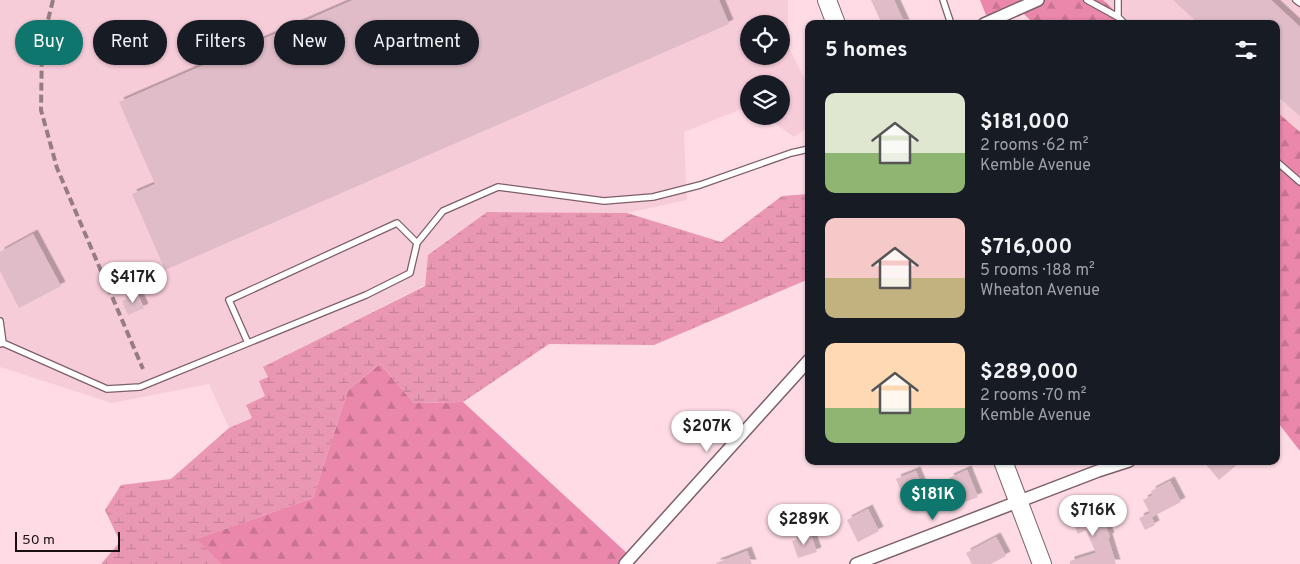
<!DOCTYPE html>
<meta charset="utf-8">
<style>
:root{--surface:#171b24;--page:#20242c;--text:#f1f3f6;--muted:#9ea1a6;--accent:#0f766e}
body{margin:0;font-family:Overpass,sans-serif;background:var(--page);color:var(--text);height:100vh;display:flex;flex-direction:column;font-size:19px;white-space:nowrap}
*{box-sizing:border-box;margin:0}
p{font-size:16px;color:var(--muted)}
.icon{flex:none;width:28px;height:28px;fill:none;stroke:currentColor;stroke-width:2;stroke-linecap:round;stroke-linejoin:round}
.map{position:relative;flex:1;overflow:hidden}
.side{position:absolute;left:805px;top:20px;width:475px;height:445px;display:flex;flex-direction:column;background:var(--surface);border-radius:10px;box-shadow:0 1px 4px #0004}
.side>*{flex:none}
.banner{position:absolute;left:15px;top:20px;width:475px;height:45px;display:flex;gap:10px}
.tools{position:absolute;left:740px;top:15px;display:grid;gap:10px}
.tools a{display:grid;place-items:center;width:50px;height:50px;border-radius:50%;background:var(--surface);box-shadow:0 1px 4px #0004;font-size:25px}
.scale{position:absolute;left:15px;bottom:12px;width:105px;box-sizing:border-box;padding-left:5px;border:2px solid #190e12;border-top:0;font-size:14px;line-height:18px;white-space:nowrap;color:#190e12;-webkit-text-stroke:4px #fedbe5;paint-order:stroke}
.price{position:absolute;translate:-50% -42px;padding:0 11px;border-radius:18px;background:#fff;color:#222;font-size:16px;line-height:32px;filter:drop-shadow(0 1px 2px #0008)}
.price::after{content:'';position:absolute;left:50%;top:30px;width:15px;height:11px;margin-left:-8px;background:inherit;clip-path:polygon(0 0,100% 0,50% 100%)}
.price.active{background:var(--accent);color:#fff}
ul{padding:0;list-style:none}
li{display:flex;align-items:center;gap:15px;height:125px;padding:0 20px}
li span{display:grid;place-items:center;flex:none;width:140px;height:100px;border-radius:10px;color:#555}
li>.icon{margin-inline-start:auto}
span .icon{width:60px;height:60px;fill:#fffc;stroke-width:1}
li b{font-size:21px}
h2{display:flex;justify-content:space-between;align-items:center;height:60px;padding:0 20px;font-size:21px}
.chip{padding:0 18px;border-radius:22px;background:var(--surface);box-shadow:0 1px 4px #0004;font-size:18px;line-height:45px}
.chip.active{background:var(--accent);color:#fff}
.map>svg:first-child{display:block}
</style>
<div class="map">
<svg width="1300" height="564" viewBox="0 0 1300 564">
<defs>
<pattern id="forest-firs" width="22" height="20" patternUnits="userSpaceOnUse" patternTransform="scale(1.25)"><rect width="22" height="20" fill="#ea87ab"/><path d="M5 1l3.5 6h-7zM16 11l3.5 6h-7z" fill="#c87392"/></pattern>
<pattern id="wetland-marsh" width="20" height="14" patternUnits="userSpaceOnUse" patternTransform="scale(1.25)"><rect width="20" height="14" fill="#e997b3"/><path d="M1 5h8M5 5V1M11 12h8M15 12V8" fill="none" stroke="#c78199"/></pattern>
<filter id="shadow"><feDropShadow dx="4.5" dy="-4.5" stdDeviation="0" flood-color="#0004"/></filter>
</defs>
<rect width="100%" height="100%" fill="#fedbe5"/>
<!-- built -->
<path fill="#f7ccd9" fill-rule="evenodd" d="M 0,0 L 788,0 L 788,46 L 809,87 L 809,127 L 794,137 L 765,116 L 781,116 L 781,84 L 749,84 L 749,106 L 684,132 L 687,200 L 627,213 L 487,212 L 428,255 L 425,285 L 264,367 L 268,377 L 265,396 L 246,405 L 252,418 L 229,428 L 209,384 L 112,403 L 0,367 ZM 749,24 L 781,24 L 781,56 L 749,56 Z
M 1103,0 L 1300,0 L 1300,132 L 1276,111 L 1276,24 L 1129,24 Z"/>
<!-- forest -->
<path fill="url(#forest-firs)" d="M 980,0 L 1103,0 L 1129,24 L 1034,24 L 1018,8 L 988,20 Z
M 1276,111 L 1300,132 L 1300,451 L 1276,420 Z
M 380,364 L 414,403 L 463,402 L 630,556 L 623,564 L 221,564 L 196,539 L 313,498 L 348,390 Z"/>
<!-- wetland -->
<path fill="url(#wetland-marsh)" d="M 809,194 L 809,279 L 654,345 L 549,344 L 463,402 L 414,403 L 380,364 L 348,390 L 313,498 L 197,539 L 221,564 L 101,564 L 120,542 L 105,510 L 121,485 L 171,479 L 229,428 L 252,418 L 246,405 L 265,396 L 259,381 L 268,377 L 263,367 L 425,286 L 428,255 L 487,212 L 627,213 L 721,242 L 782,196 Z"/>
<!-- building -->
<path fill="#dfbcc7" filter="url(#shadow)" d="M 353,0 L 719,0 L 729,24 L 165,270 L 132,194 L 155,184 L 119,102 Z
M 871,0 L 894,0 L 905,24 L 882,24 Z
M 1173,0 L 1271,0 L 1300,27 L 1300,116 L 1276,95 L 1276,24 L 1199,24 Z
M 33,234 L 61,286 L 19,308 L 0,271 L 0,252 Z
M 137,293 L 144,308 L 128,315 L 122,301 Z
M 1203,461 L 1241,461 L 1219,480 Z
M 967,470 L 978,497 L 960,504 L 949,478 Z
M 916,471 L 923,488 L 903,496 L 896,479 Z
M 1170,481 L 1181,502 L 1152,517 L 1143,500 L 1153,495 L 1151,491 Z
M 1089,504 L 1098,525 L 1104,522 L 1110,537 L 1108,538 L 1116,564 L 1070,564 L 1070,561 L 1096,553 L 1086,530 L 1078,534 L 1068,513 Z
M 868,509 L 879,531 L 858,542 L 847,520 Z
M 1150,513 L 1155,525 L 1145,530 L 1139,518 Z
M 811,535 L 817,552 L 798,558 L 792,541 Z
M 996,537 L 1006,556 L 991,564 L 972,564 L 966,553 Z
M 747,551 L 752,564 L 716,564 L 716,563 Z"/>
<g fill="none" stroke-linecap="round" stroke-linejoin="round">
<!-- lane casing -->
<g stroke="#7d5f69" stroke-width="8">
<path id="lane" d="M 943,0 L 951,24
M 1087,0 L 1118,17 L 1118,0
M 1296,0 L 1300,3
M 1118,17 L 1125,24
M 1276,161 L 1300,182
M 0,321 L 3,343
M 248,343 L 229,300 L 397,223 L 417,243
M 0,344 L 3,343 L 107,389 L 140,387 L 366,295 L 410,273 L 417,243 L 443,211 L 498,187 L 604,201 L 653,197 L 700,185 L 791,153 L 809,149"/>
</g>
<!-- street casing -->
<g stroke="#7d5f69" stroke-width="14">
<path id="street" d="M 984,24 L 1038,0
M 625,564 L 809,360
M 856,564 L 1098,471 L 1129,461"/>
</g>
<!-- primary casing -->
<g stroke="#7d5f69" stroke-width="20">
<path id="primary" d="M 827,0 L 836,24
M 1003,461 L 1042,564"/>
</g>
<!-- lane -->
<use href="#lane" stroke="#fff" stroke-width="5.5"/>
<!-- street -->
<use href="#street" stroke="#fff" stroke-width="11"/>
<!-- primary -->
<use href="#primary" stroke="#fff" stroke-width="18"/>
<!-- rail -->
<path stroke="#967d85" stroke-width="4" stroke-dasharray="8 4" stroke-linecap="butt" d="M 53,0 L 42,44 L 41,110 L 57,168 L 143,369"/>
</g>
</svg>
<div class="tools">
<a><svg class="icon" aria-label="locate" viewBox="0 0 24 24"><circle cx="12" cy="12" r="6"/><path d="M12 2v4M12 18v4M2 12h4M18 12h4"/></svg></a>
<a><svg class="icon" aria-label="layers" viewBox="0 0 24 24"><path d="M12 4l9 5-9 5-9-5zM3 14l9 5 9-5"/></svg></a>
</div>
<div class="scale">50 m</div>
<b class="price" style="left:133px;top:304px">$417K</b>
<b class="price" style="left:707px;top:453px">$207K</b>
<b class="price active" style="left:933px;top:521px">$181K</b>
<b class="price" style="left:1093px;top:537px">$716K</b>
<b class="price" style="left:804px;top:546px">$289K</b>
<div class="banner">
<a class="chip active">Buy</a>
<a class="chip">Rent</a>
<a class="chip">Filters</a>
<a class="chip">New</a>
<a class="chip">Apartment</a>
</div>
<section class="side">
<h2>5 homes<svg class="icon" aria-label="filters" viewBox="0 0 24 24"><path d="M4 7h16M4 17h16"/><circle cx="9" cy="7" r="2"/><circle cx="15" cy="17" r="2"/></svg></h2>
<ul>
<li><span style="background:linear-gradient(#dfe7d0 60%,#8fb573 0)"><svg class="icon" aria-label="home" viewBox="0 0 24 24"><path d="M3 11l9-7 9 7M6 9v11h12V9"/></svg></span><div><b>$181,000</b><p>2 rooms · 62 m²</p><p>Kemble Avenue</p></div></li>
<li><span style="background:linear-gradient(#f6c9c9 60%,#c2b280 0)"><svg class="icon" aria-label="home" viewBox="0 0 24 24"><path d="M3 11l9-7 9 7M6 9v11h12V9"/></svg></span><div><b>$716,000</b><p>5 rooms · 188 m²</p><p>Wheaton Avenue</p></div></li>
<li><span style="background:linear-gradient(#ffd9b3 65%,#8fb573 0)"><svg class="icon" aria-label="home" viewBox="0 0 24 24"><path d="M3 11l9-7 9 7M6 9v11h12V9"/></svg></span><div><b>$289,000</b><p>2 rooms · 70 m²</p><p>Kemble Avenue</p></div></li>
</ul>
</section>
</div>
